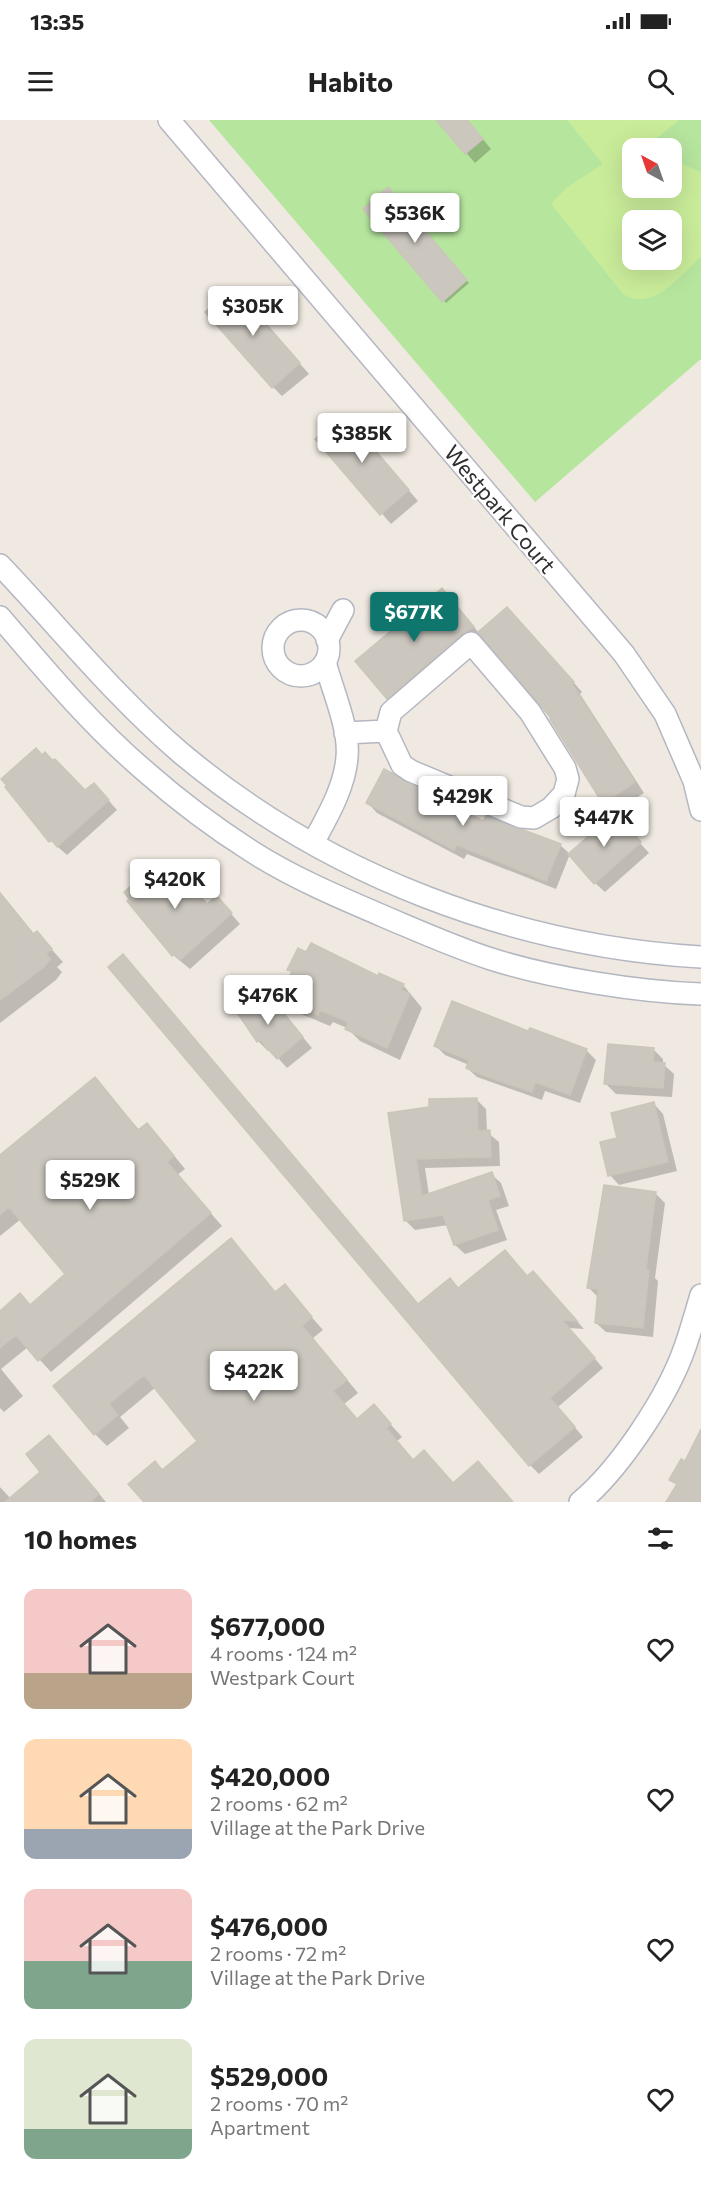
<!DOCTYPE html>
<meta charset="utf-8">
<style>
:root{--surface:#fff;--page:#f2f2f2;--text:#222;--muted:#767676;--accent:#0f766e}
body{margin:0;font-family:Commissioner,sans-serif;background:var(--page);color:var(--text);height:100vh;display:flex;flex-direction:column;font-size:22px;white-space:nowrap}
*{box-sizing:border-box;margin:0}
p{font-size:20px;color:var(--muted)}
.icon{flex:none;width:33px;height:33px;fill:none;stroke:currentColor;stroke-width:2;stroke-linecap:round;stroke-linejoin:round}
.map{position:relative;height:1382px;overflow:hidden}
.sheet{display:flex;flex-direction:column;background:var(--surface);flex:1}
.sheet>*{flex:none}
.needle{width:39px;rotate:320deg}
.fabs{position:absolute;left:622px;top:18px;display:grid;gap:12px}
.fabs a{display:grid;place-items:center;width:60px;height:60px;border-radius:12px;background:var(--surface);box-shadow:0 6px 24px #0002;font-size:30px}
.price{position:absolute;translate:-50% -51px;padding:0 14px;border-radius:6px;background:#fff;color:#222;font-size:20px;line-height:39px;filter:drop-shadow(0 2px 3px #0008)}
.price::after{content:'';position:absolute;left:50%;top:36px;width:18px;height:14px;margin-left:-9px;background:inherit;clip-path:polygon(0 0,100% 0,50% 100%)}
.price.current{background:var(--accent);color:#fff}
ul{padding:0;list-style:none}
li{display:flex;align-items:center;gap:18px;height:150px;padding:0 24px}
li span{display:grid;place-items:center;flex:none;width:168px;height:120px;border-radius:12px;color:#555}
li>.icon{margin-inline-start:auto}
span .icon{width:72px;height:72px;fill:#fffc;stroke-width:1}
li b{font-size:26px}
h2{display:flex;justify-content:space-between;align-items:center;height:72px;padding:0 24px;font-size:26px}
.status{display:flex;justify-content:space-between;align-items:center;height:42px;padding:0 30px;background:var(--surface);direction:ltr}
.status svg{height:16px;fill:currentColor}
header{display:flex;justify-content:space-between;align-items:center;height:78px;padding:0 24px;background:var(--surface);font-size:27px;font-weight:700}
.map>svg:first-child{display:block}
</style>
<div class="status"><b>13:35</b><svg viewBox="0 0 49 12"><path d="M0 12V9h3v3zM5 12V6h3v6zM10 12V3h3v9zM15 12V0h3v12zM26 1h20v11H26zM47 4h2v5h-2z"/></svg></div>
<header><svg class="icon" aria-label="menu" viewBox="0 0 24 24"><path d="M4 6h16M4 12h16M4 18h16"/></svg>Habito<svg class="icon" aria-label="search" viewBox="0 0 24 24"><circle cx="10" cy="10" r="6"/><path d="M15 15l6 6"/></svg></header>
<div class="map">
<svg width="701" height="1382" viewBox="0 0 701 1382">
<rect width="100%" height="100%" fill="#efe9e1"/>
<!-- green -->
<path fill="#b6e59e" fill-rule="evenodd" d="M 209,0 L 701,0 L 701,239 L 535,382 ZM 633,28 L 672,28 L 672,68 L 633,68 ZM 633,100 L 672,100 L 672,140 L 633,140 Z"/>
<!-- pitch -->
<path fill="#c9ec9a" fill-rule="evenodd" d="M 567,0 L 679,0 L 645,28 L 633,28 L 633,68 L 672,68 L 672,40 L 701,52 L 701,137 C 680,155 653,193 623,174 L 551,84 L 566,68 L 603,44 ZM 633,100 L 672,100 L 672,140 L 633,140 Z"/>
<!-- shadow -->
<path fill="#0003" d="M 438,0 L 467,0 L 491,29 L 475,43 Z
M 388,69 L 469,163 L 446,183 L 365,89 Z
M 243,179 L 309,254 L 282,276 L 273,267 Z
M 353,306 L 418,381 L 391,404 L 317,319 Z
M 454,483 L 479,513 L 517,498 L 582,572 L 580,574 L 644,673 L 614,692 L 604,683 L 554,598 L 487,520 L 475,526 L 400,590 L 388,578 Z
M 42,637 L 53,642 L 85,672 L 103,674 L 117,690 L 67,735 L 51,721 L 7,667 Z
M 368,683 L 484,704 L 560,725 L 570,734 L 556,769 L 467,734 L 464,739 L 377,693 Z
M 624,705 L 649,733 L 605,772 L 595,763 Z
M 0,772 L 35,815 L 37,813 L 63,842 L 57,847 L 62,852 L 56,860 L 0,903 Z
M 208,786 L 226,788 L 240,804 L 190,849 L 173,835 Z
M 289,850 L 379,858 L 403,865 L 422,888 L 400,940 L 360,921 L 347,908 L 333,902 L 330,906 L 294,891 L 281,878 L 292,853 Z
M 263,884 L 273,897 L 286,897 L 312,928 L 287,948 L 270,929 L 268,931 L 258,921 L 236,889 Z
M 529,913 L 586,930 L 596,940 L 580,983 L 545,971 L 542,980 L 477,957 L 467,948 L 469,945 L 445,935 L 436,926 Z
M 654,930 L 663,939 L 663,944 L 674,954 L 672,977 L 616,974 L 606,964 Z
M 95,959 L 140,1011 L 147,1005 L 159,1017 L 185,1049 L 177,1055 L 222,1106 L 51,1252 L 28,1227 L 1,1249 L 23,1276 L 4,1292 L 0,1288 L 0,1193 L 31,1186 L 67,1154 L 21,1099 L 0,1116 L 0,1037 Z
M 476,979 L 486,989 L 487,1012 L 499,1022 L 500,1046 L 425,1048 L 429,1075 L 491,1054 L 501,1063 L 509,1086 L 496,1090 L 507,1120 L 465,1134 L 455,1125 L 448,1105 L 415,1110 L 405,1100 L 390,994 Z
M 654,984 L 663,994 L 677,1051 L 619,1065 L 610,1055 L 618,1019 Z
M 655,1073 L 665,1083 L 655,1158 L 658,1161 L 653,1217 L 606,1212 L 596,1203 L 599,1178 L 589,1168 Z
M 231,1120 L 276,1173 L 284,1166 L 323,1210 L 313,1218 L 358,1273 L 344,1284 L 358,1300 L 374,1286 L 402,1317 L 397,1321 L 414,1341 L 424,1332 L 454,1364 L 163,1351 L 199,1321 L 156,1267 L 120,1297 L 129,1308 L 107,1326 L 95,1314 L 55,1266 Z
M 527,1158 L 542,1162 L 584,1209 L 568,1208 L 603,1248 L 558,1287 L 583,1317 L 539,1354 L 530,1345 L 419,1185 L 459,1170 Z
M 49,1317 L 60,1328 L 106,1382 L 0,1382 L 0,1367 L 11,1379 L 42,1352 Z"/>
<!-- building -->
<path fill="#cbc7bf" stroke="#cbc5ba" stroke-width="1.5" d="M 436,0 L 467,0 L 483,19 L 465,34 Z
M 388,67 L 467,160 L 442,182 L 363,89 Z
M 234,167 L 300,243 L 272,268 L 205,192 Z
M 344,294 L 409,370 L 380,395 L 315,319 Z
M 442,468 L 474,507 L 463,513 L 387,579 L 355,541 Z
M 507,487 L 574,562 L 572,564 L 635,662 L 603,684 L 550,599 L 551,598 L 478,512 Z
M 36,628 L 42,635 L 45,632 L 52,640 L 55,639 L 85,670 L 94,663 L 109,680 L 57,727 L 52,720 L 49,722 L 5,667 L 7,666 L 1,659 Z
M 384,649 L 483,701 L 486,696 L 561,724 L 546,761 L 457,725 L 454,730 L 366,683 Z
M 615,693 L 641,722 L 594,764 L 568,734 Z
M 159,741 L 165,748 L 168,746 L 175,754 L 178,752 L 207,784 L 217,776 L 232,793 L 180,840 L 174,834 L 172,836 L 127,781 L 129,779 L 124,772 Z
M 0,773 L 33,814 L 37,811 L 52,829 L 46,834 L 50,839 L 44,847 L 0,880 Z
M 311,823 L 378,856 L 379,853 L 404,864 L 401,870 L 410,874 L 387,928 L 345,909 L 348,902 L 320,890 L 318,895 L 280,878 L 292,851 L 287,850 L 298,828 L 306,832 Z
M 123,834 L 418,1184 L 450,1158 L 458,1168 L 505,1130 L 527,1156 L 533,1151 L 577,1201 L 562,1200 L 595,1238 L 550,1278 L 575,1307 L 529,1346 L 108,847 Z
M 253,872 L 272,895 L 277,885 L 303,917 L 277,939 L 260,920 L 257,922 L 234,888 Z
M 452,881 L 528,911 L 530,908 L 587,929 L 570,975 L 535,962 L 532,972 L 488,957 L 466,948 L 469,940 L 434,926 Z
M 608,924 L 654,928 L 653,942 L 665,943 L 663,968 L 604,964 Z
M 95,957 L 138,1010 L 147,1003 L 174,1036 L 167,1042 L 211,1093 L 38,1241 L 16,1215 L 0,1228 L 0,1191 L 20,1173 L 30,1185 L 65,1154 L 9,1087 L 0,1095 L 0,1035 Z
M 477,978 L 478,1011 L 490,1010 L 491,1037 L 416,1039 L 422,1076 L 492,1052 L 500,1076 L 488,1080 L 498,1110 L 454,1125 L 443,1095 L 404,1101 L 388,993 L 429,987 L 429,979 Z
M 654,982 L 668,1042 L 608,1056 L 600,1022 L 617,1018 L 611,993 Z
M 604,1065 L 656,1072 L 646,1149 L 649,1150 L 643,1208 L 595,1203 L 598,1169 L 587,1168 Z
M 231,1118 L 275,1172 L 285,1164 L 312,1197 L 302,1206 L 347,1260 L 333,1271 L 357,1299 L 374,1284 L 391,1304 L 386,1308 L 413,1340 L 424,1330 L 453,1363 L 478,1341 L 513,1382 L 144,1382 L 128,1364 L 155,1341 L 162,1350 L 197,1321 L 144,1255 L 109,1284 L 118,1295 L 94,1315 L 53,1266 Z
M 701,1309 L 701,1382 L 666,1382 L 677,1364 L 669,1360 L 681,1339 L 685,1341 Z
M 49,1315 L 99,1374 L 90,1382 L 5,1382 L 40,1352 L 26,1334 Z"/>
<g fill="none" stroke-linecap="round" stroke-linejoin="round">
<!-- minor casing -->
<g stroke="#b4b7c1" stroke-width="24">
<path id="minor" d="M 169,0 L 624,534 L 665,594 L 694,661 L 701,690
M 0,445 C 60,508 115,577 182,634 C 327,755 513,826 701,837
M 0,497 C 46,551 92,606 146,652 C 179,681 215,708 251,731 C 295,759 343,779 390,799 C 423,813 457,828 491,839 C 551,858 638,872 701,874
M273 528a28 28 0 1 1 56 0a28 28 0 1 1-56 0Z
M 327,520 L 343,490
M 345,613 L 386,611 L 391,592 L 471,523 L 530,592 L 565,648 L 568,659 L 564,674 L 551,688 L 534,698 L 521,697 L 411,651 L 402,645 L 386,611
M 313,723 C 327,697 345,667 347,637 C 350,609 332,569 325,542
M 580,1382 C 620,1349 668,1276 685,1227 C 691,1210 696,1192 701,1175"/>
</g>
<!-- minor -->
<use href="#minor" stroke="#fff" stroke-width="21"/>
</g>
<g text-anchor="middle" stroke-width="4.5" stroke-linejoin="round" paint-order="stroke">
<!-- street labels -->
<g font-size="22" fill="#2e2e2e" stroke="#fff">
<text transform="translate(500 389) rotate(50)" y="8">Westpark Court</text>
</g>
</g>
</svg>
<div class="fabs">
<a><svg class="needle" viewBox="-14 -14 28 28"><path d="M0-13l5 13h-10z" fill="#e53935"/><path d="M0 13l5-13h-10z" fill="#767676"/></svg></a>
<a><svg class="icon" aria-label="layers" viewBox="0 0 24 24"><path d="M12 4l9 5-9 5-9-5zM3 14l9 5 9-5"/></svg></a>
</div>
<b class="price" style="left:415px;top:124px">$536K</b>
<b class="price" style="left:253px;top:217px">$305K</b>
<b class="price" style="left:362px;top:344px">$385K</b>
<b class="price current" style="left:414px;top:523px">$677K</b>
<b class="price" style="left:463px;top:707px">$429K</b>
<b class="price" style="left:604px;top:728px">$447K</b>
<b class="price" style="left:175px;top:790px">$420K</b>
<b class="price" style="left:268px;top:906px">$476K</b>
<b class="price" style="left:90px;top:1091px">$529K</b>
<b class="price" style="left:254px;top:1282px">$422K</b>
</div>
<section class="sheet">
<h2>10 homes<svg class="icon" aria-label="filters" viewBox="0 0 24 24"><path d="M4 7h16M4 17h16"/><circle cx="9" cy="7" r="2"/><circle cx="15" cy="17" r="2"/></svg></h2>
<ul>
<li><span style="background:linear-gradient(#f6c9c9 70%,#b9a48a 0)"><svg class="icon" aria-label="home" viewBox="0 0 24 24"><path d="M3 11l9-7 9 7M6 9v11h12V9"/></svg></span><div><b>$677,000</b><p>4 rooms · 124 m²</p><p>Westpark Court</p></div><svg class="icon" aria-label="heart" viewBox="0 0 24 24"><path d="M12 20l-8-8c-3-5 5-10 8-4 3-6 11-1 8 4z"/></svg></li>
<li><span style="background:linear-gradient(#ffd9b3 75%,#9aa5b1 0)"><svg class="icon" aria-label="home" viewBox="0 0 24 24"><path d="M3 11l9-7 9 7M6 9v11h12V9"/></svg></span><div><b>$420,000</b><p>2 rooms · 62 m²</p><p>Village at the Park Drive</p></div><svg class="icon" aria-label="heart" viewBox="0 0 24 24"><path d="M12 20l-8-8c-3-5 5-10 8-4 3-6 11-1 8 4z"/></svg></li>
<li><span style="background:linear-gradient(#f6c9c9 60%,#7fa58c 0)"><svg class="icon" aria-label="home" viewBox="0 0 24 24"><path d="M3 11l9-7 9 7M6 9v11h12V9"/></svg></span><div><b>$476,000</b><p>2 rooms · 72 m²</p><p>Village at the Park Drive</p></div><svg class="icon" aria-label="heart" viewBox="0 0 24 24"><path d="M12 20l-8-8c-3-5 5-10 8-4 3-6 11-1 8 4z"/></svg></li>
<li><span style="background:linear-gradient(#dfe7d0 75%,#7fa58c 0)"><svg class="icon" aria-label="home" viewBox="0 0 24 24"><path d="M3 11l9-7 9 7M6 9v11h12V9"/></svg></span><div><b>$529,000</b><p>2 rooms · 70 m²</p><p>Apartment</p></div><svg class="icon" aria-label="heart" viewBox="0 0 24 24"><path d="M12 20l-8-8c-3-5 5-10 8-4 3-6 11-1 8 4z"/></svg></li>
</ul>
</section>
